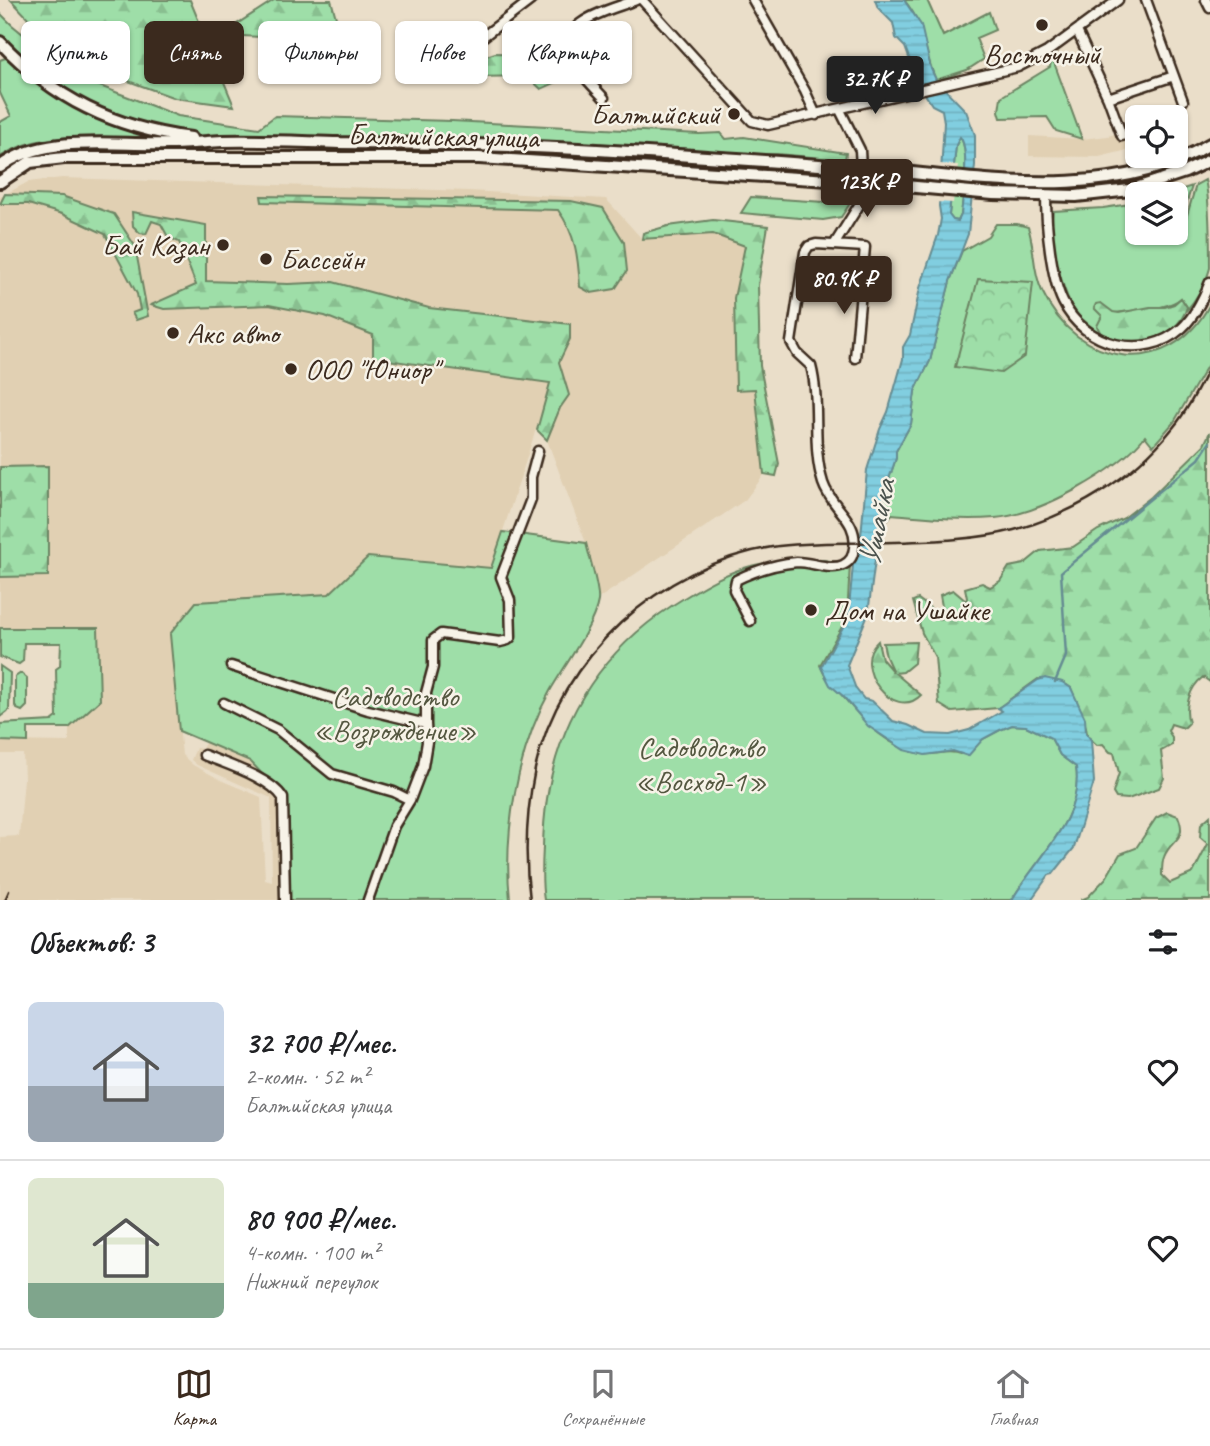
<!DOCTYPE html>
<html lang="ru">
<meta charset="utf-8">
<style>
:root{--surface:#fff;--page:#f6f6f6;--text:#202124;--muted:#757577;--line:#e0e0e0;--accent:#3b2a1e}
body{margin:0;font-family:Caveat,sans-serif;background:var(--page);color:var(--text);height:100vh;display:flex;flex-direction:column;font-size:26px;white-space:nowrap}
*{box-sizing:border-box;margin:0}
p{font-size:23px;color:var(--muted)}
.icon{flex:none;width:38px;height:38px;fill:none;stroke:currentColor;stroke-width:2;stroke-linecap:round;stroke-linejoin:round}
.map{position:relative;height:900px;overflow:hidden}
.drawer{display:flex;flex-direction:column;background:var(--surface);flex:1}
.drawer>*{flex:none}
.guide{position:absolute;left:21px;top:21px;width:700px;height:63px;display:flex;gap:14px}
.fabs{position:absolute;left:1125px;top:105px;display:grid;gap:14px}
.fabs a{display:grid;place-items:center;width:63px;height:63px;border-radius:10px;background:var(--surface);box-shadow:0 2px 5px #0004;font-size:35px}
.price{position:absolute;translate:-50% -60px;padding:0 16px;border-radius:7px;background:var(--accent);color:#fff;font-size:23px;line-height:46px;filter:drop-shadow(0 2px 4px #0008)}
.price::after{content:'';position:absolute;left:50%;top:42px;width:21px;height:16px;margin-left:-10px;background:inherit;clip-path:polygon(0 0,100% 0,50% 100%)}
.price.on{background:#222;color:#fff}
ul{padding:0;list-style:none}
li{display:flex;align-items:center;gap:21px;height:175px;padding:0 28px}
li+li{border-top:2px solid var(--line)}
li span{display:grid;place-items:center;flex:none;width:196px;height:140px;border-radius:10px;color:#555}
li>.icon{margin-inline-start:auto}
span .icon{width:84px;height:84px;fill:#fffc;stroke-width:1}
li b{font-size:30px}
h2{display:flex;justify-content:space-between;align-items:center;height:84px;padding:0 28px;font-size:30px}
.tag{padding:0 24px;border-radius:10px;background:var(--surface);box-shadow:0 2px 5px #0004;font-size:24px;line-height:63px}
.tag.on{background:var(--accent);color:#fff}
.tab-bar{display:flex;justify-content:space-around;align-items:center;height:98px;border-top:2px solid var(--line);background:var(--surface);font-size:19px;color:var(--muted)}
.tab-bar a{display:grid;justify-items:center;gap:4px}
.tab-bar .on{color:var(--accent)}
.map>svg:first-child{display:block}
</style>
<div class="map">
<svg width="1210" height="900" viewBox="0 0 1210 900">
<defs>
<pattern id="forest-firs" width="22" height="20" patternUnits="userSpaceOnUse" patternTransform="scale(1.75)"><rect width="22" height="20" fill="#9edea8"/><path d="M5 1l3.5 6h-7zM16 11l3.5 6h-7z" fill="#89bf90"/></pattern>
<pattern id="park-crowns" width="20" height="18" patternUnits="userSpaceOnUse" patternTransform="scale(1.75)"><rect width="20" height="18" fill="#9edea8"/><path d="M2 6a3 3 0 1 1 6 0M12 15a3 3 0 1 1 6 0" fill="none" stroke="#89bf90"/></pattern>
<pattern id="water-rules" width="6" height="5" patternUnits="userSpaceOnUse" patternTransform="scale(1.75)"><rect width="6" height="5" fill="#81cee0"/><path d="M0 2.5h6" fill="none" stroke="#70b1c0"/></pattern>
</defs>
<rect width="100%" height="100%" fill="#eadec9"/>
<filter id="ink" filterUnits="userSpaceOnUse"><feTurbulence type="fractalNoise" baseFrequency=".0143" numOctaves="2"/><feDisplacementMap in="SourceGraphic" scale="14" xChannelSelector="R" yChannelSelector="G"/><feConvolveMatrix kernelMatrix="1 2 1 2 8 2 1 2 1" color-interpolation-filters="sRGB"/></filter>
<g filter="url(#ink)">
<!-- built -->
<path fill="#e1d0b3" d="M 1137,127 L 1137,148 L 1136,148 L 1099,157 L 1029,156 L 1029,136 L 1082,139 L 1108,136 Z
M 62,178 L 469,191 L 606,199 L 642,239 L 713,234 L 745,246 L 734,298 L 736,389 L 755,389 L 764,475 L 745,500 L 598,599 L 586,543 L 547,440 L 560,408 L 569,395 L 559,362 L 570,339 L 570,324 L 429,308 L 371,294 L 373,358 L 551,383 L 491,568 L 368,557 L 329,594 L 196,602 L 170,634 L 182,755 L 193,765 L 225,782 L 261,797 L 265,880 L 272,882 L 271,798 L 197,765 L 191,760 L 196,748 L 202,749 L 206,741 L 250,761 L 268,778 L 265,786 L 273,790 L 279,798 L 281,900 L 0,900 L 0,837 L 19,836 L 24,779 L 23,754 L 0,754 L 0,741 L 69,742 L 69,728 L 100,700 L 98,628 L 0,628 L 0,197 L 28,182 Z"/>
<!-- green -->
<path fill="#9edea8" stroke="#6c8463" stroke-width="2" d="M 904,0 L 927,0 L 943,36 L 989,12 L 995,30 L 976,38 L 984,59 L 967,70 L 936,80 C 922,50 928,29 904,0 Z
M 0,13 L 12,25 L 74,76 L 178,116 L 259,128 L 275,116 L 452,121 L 699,134 L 721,133 L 726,139 L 744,137 L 846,153 L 845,160 L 777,154 L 736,156 L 480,139 L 229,139 L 173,134 L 126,123 L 65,94 L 0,38 Z
M 8,57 C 56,101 100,125 163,140 L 118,141 L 119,137 C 79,137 35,133 0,157 L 0,122 L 11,116 L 0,93 L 0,60 Z
M 1052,57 L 1082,139 L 1056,131 L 1047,117 L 1001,118 L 999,111 L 1001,97 L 1050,67 Z
M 960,137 C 970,149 963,197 961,215 L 958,221 L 953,220 L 949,215 L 956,145 Z
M 1205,180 C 1210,199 1210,249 1210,268 C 1206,283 1196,300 1186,311 L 1187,307 L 1181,298 C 1166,312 1123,309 1102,316 L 1101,334 C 1094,329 1086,323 1079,316 C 1061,296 1049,237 1053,211 L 1103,208 L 1137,203 L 1138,233 L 1176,233 L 1176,194 L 1168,194 L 1192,186 L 1181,220 L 1185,222 L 1196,185 Z
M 751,197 L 824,202 L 847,201 L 849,205 L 841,217 L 823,220 L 741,213 Z
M 996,224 L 1017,224 L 1028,227 C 1035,247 1032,270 1042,291 C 1076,366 1168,383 1210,304 L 1210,361 L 1174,422 L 1153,446 L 1145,436 C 1117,472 1041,514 995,518 C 961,521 926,517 892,514 L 879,530 L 884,499 L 888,497 L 888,482 L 896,458 L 896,451 L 911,424 L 915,391 L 930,361 L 950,281 L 962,251 L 988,236 Z
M 503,532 L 586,543 C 589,556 600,590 598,601 C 594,626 563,668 550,691 C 517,750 503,833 510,900 L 288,900 L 288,801 L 250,761 L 179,731 L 170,634 L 196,602 L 329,594 L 368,557 L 491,568 Z
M 794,560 L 824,560 L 850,564 L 847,618 L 820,665 C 829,686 833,684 845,699 C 865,723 890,749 923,754 C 935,756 948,749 960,754 L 970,751 L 983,739 L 1000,730 L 1012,725 L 1026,726 L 1051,738 L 1060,755 L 1076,767 C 1084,819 1036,858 1012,900 L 544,900 C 541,882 542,865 543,847 C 545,738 590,655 684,598 C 705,585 727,572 751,566 C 765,562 780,562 794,560 Z
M 0,628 L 98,628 L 100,700 L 69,728 L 28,728 L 28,742 L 0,741 L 0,724 L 52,721 L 57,717 L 56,669 L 60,666 L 61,643 L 24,643 L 23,661 L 19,664 L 0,657 Z
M 0,666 L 10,673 L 9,710 L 0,717 Z
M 21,673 L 27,678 L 27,706 L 22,711 L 17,709 L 15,706 L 15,677 Z"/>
<!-- forest -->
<path fill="url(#forest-firs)" stroke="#6c8463" stroke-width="2" d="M 11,0 L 190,0 L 234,106 L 175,98 L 109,74 L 47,38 Z
M 274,0 L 331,0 L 338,25 L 311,20 L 262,37 L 220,35 Z
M 495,53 C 529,54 540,52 561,80 L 541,89 L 527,76 L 471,77 L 472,61 Z
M 5,194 L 62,196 L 114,214 L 135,246 L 148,316 L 136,320 L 132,313 L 140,310 L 137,294 L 105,234 L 62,214 L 28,204 L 0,204 Z
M 261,196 L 571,201 L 603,208 L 624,242 L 627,271 L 615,289 L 591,293 L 580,287 C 578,257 576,235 558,210 L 262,202 Z
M 132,212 L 206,225 L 206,281 L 288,284 L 333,282 L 429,308 L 570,324 L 570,339 L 559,362 L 569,395 L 560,408 L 547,440 L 537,430 L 550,383 L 373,358 L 373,335 L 325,316 L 269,305 L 164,309 L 151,305 L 196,285 L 179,242 L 168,237 L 161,224 L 152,221 L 146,234 L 140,233 L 133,226 Z
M 713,220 L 768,226 L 758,285 L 760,366 L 779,464 L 776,476 L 764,474 L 755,389 L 736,390 L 734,298 L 745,246 L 713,234 L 642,239 L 643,233 L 668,226 Z
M 1181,298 L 1187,307 C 1177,341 1130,349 1101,334 L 1097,326 L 1102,316 L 1094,308 L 1096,304 L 1101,303 L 1113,312 L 1119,313 L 1150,307 L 1165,307 L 1174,304 Z
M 1210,432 L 1210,682 L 1203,677 C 1189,688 1184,707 1189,723 L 1184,728 L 1171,724 L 1168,731 L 1172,737 L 1172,745 L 1161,751 L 1164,778 L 1159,788 L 1128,799 L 1116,798 L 1113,793 L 1119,773 L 1114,753 L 1110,752 L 1103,744 L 1097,745 C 1091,740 1086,736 1086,727 L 1071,688 L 1062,682 L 1038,679 L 998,708 L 952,712 L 939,704 L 935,657 L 922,633 L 913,601 L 918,599 L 929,607 L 939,619 L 944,618 L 940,595 L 953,590 L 966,601 L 967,598 L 965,588 L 982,583 L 990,587 L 1000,581 L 1009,567 L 1024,564 L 1040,551 L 1073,547 L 1098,530 L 1124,518 L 1151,497 L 1204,445 Z
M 48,466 L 48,576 L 0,577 L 0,467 Z
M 878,641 L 882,659 L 893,672 L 886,657 L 883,643 L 916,642 L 914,663 L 903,672 L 895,673 L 921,695 C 894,723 850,666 878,641 Z
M 1167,812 L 1178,816 C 1188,841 1171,838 1164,857 C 1162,862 1162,869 1162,875 L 1170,883 L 1193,873 L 1208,844 L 1200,837 L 1201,824 L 1210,816 L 1210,900 L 1081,900 L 1088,897 L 1106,878 L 1120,854 L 1136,848 L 1156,818 Z"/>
<!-- park -->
<path fill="url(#park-crowns)" stroke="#6c8463" stroke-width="2" d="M 978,279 L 1033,282 L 1025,356 L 1001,373 L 955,367 Z"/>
<!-- water -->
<path fill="url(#water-rules)" stroke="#658c92" stroke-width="2" fill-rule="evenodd" d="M 875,0 L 904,0 L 921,25 L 931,69 L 936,80 L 966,111 L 975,135 L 975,165 L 968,234 L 950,281 L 930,361 L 915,391 L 911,424 L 896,451 L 896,458 L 888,482 L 887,497 L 884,499 L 881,513 L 868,614 L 847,665 L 856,689 L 864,699 L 872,701 L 893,721 L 908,725 L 927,734 L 950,735 L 969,730 L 1002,711 L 998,708 L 1038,680 L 1045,678 L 1062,682 L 1071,688 L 1085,718 L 1086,733 L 1091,740 L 1094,782 L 1074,848 L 1053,874 L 1049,875 L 1031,900 L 1012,900 C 1036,858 1084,819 1076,767 L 1060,755 L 1051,738 L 1026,726 L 1012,725 L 1000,730 L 983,739 L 968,756 L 953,751 L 925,755 L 904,750 L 868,726 L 843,696 L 830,685 L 821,667 L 848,618 L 853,565 L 860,547 L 867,470 L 880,429 L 888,412 L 903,359 L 903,347 L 910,335 L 920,288 L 938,235 L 941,219 L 939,206 L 944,122 L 942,110 L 932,105 L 919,85 L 905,47 L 896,38 L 893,23 L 878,8 ZM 960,137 C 970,148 963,197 961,215 L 958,221 L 953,220 L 949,215 L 956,145 Z"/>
<!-- pier -->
<path fill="#eadec9" d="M 939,164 L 958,165 L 953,203 L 936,202 Z"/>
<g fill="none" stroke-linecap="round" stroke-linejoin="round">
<!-- stream -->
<path stroke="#658c92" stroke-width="2.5" d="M 1055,682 L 1066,656 L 1061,572 L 1199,459 L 1210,442"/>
<!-- minor casing -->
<g stroke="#3b2a1e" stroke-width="13">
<path id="minor" d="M 642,0 L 752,121 L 768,125 L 1018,67 L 1047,52 L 1118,0
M 753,0 L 805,91 L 816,115
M 1146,0 L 1183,101
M 1206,0 L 1210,8
M 1077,31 L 1108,98 L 1122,136
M 480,39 L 531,0
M 604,98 C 593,86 579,73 572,59 C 553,21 611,10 636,0
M 1108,98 L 1174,76
M 840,110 L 860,150 L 861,168
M 1046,196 C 1046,224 1051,278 1063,302 C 1084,346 1144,362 1182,328 C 1195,316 1203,299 1210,282
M 834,245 L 861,202 L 861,182
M 750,621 L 734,590 L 736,580 C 754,571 775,564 797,562 C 812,562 831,571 843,565 C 851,561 853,556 854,548 C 859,520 831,508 823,483 C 811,445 821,404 811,366 L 797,353 L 791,342 L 805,252 L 809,246 L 816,244 L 865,247 L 855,358
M 231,666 L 368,710 L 426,724 L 427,742 L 423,766 L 410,800 L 394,826 L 368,900
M 224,703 L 278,730 L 332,774 L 394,792 L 410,800
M 426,724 L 426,693 L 433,667 L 433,640 L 441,634 L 500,642 L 508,640 L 511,637 L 510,600 L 501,577 L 531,499 L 531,477 L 538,451
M 204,755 C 226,764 271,778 283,798 L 285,900"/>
</g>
<!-- major casing -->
<g stroke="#3b2a1e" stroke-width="16">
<path id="major" d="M 0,42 C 54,99 114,128 191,138
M 0,167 C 43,133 115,146 167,144 C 186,144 204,142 222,141 C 261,140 300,142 339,143 C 419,143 499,145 579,149 C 673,154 767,161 861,168 C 973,177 1108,205 1210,144
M 0,182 L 30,162 L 64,158 L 479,158 L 861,182 L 993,194 L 1076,196 L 1130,190 L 1185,172 L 1210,160"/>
</g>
<!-- minor -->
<use href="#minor" stroke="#f7f3e8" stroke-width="8"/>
<!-- major -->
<use href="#major" stroke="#f7f3e8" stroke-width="10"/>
<!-- rail -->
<path stroke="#3b2a1e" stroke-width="2.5" d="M 5,900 L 9,891
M 530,900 C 524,856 526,813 535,769 C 559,657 661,565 772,547 C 812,541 853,544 894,542 C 933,541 976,540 1014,530 C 1074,514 1133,478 1172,429 C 1188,410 1199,387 1210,366"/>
</g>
</g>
<!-- markers -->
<g fill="#3b2a1e" stroke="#f7f3e8" stroke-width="2.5">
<circle cx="1042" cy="25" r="7"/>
<circle cx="734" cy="114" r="7"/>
<circle cx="223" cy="245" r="7"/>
<circle cx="266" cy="259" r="7"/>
<circle cx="173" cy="333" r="7"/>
<circle cx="291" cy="369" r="7"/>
<circle cx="811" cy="610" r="7"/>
</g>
<g text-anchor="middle" stroke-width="5" stroke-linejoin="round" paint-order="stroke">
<!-- poi labels -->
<g font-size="30" fill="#3b2a1e" stroke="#f7f3e8" text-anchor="start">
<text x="1042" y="64" text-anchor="middle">Восточный</text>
<text x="720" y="124" text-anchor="end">Балтийский</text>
<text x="209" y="255" text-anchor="end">Бай Казан</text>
<text x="280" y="269">Бассейн</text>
<text x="187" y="343">Акс авто</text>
<text x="305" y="379">ООО "Юниор"</text>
<text x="825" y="620">Дом на Ушайке</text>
</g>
<!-- street labels -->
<g font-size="30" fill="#3b2a1e" stroke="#f7f3e8">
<text transform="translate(443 136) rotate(1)" y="10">Балтийская улица</text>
</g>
<!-- park labels -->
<g font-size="30" fill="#545740" stroke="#f7f3e8">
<text x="395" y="706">Садоводство<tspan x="395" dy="34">«Возрождение»</tspan></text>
<text x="701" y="757">Садоводство<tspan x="701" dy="34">«Восход-1»</tspan></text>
</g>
<!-- water labels -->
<g font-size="32" font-style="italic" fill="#4c534e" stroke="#f7f3e8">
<text transform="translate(876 523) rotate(-79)" y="11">Ушайка</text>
</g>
</g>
</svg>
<div class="fabs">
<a><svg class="icon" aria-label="locate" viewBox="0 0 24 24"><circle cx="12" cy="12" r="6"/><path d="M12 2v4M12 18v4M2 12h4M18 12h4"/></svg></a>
<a><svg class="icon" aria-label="layers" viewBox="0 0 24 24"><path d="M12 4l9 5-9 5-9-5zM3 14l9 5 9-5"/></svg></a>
</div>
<b class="price on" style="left:875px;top:116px">32.7K ₽</b>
<b class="price" style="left:867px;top:219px">123K ₽</b>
<b class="price" style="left:844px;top:316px">80.9K ₽</b>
<div class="guide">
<a class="tag">Купить</a>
<a class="tag on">Снять</a>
<a class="tag">Фильтры</a>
<a class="tag">Новое</a>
<a class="tag">Квартира</a>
</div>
</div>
<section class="drawer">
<h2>Объектов: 3<svg class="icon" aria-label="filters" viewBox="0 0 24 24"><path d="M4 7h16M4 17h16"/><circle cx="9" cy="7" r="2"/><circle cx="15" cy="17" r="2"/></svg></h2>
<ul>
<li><span style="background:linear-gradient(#c9d6e8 60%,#9aa5b1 0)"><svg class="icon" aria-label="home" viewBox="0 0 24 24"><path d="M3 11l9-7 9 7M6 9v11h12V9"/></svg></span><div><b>32 700 ₽/мес.</b><p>2-комн. · 52 m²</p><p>Балтийская улица</p></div><svg class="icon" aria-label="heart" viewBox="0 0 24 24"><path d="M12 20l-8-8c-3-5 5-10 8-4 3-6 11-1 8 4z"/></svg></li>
<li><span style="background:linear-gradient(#dfe7d0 75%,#7fa58c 0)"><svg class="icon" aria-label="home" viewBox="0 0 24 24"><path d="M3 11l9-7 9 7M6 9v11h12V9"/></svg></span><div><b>80 900 ₽/мес.</b><p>4-комн. · 100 m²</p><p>Нижний переулок</p></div><svg class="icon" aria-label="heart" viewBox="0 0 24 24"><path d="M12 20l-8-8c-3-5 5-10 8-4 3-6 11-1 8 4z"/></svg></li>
</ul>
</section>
<nav class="tab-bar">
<a class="on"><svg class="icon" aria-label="map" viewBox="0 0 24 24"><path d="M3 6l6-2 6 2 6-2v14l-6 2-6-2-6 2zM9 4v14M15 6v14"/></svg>Карта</a>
<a><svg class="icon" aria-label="saved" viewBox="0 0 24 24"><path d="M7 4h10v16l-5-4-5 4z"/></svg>Сохранённые</a>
<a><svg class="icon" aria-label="home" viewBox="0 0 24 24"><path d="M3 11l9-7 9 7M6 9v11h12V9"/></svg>Главная</a>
</nav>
